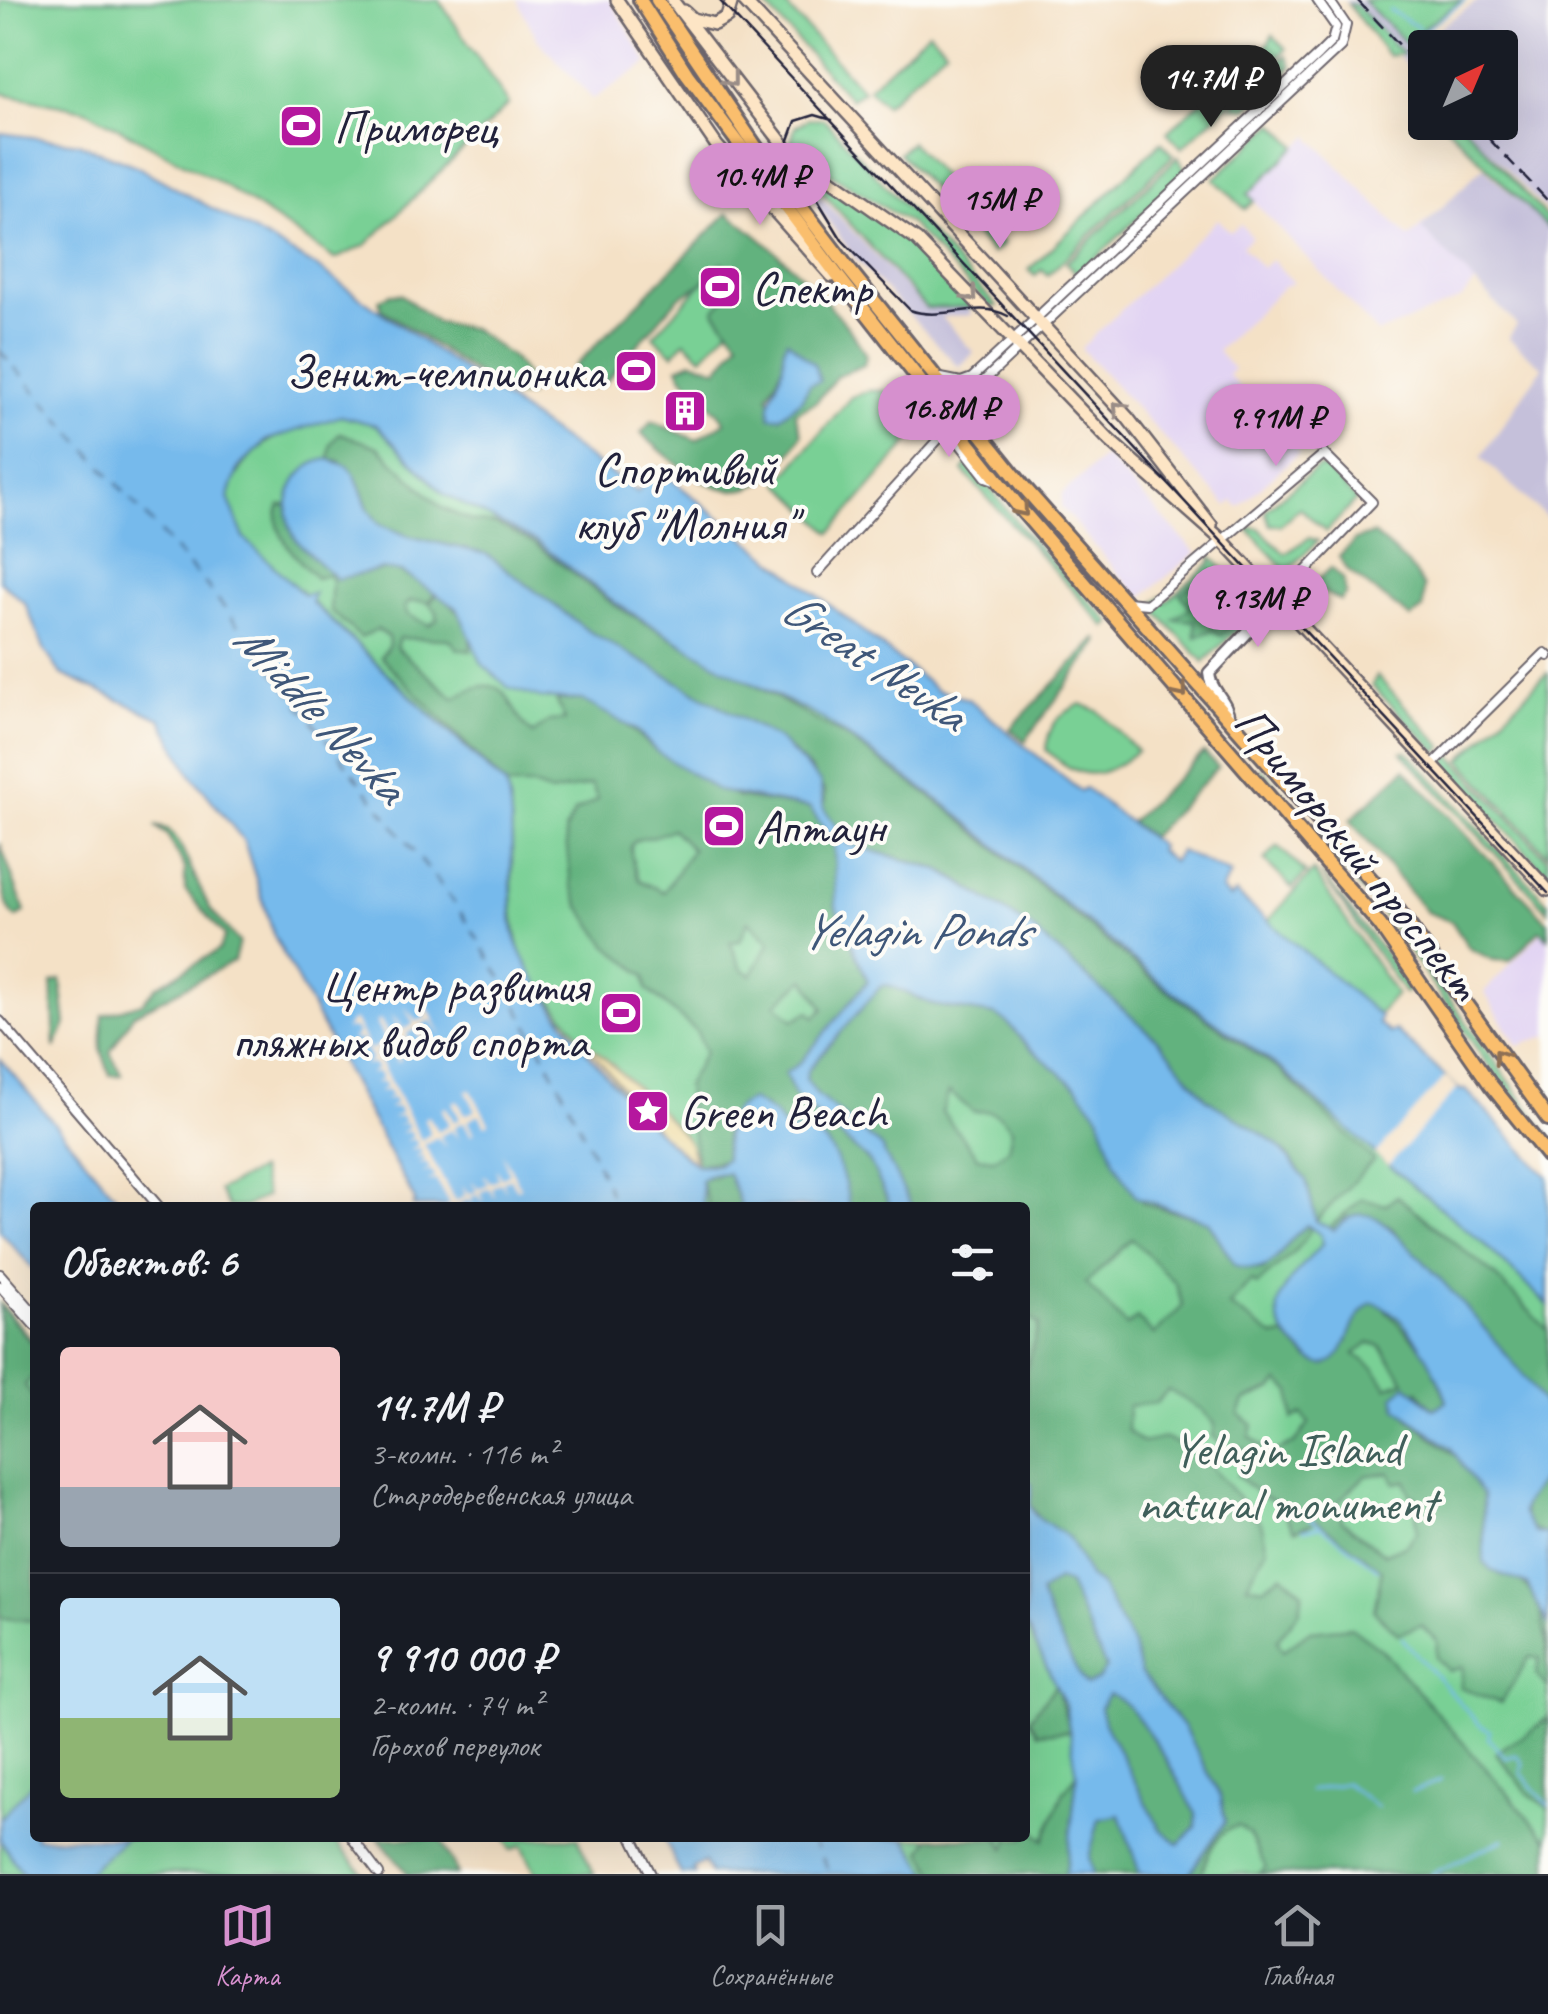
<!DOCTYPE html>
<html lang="ru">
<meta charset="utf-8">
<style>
:root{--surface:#171b24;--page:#242831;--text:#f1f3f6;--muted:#9ea1a6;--line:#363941;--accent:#d690ce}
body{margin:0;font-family:Caveat,sans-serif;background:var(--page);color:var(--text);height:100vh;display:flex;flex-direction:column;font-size:38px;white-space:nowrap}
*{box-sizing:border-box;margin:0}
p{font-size:32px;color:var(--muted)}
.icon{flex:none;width:55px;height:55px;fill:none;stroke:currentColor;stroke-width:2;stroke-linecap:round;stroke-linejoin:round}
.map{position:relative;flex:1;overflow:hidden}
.panel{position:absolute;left:30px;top:1202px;width:1000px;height:640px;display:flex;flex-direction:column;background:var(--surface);border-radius:10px;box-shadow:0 10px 40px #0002}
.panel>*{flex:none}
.needle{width:65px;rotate:44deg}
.fabs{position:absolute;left:1408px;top:30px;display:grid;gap:20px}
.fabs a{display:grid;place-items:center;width:110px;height:110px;border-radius:10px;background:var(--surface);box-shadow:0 10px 40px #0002;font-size:50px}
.price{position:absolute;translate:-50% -85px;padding:0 22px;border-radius:35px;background:var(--accent);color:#111;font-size:32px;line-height:65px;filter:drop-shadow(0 2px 5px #0008)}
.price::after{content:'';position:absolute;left:50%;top:60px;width:30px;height:22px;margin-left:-15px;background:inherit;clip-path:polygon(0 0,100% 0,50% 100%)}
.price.selected{background:#222;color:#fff}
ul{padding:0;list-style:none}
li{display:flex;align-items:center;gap:30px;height:250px;padding:0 30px}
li+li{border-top:2px solid var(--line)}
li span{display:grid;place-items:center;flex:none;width:280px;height:200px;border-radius:10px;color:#555}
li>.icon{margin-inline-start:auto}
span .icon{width:120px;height:120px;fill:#fffc;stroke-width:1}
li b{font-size:42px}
h2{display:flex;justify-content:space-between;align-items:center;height:120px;padding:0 30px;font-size:42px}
.tab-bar{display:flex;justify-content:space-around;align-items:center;height:140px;border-top:2px solid var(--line);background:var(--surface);font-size:28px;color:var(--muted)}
.tab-bar a{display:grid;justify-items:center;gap:5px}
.tab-bar .selected{color:var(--accent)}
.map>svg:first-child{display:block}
</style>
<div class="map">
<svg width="1548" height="1874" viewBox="0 0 1548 1874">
<rect width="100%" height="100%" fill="#fdfcf7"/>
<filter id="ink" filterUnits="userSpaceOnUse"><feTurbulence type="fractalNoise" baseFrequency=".01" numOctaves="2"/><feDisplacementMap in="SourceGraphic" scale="20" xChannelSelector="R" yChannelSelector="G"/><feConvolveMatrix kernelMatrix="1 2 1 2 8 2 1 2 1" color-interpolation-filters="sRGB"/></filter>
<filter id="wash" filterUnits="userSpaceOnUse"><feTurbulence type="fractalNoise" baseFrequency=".0048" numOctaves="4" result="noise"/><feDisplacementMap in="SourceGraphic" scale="40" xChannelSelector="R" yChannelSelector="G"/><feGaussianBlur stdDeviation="2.25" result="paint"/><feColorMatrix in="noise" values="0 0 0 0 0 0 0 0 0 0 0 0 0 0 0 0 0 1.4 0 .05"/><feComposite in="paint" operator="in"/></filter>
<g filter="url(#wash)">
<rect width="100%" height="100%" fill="#f4e1c6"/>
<!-- built -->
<path fill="#e2d4f3" d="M 517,0 L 610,0 L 648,63 L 593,99 L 538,40 Z
M 1309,136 L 1409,238 L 1425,222 L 1481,277 L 1461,299 L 1378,333 L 1248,195 Z
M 1218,219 L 1230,232 L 1241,224 L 1252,237 L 1242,246 L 1262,268 L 1272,260 L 1293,283 L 1283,287 L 1217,351 L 1233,369 L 1228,375 L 1300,452 L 1239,507 L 1233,501 L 1227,506 L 1081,348 Z
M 1105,456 L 1196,553 L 1140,598 L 1061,507 L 1062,494 Z
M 1548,925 L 1548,1035 L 1518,1046 L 1484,992 Z"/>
<!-- industrial -->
<path fill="#c5c0da" d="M 1344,0 L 1385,0 L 1421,40 L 1479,0 L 1548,0 L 1548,212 L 1462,123 L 1500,122 L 1500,48 L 1425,48 L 1425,84 Z
M 1483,167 L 1548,228 L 1548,519 L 1481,457 L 1542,367 L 1508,338 L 1517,325 L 1421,228 Z
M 810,185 L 925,309 L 969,308 L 972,315 L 942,317 L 974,353 L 959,367 L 854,257 L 805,188 Z"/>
<!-- green -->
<path fill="#79d095" stroke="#4e7968" stroke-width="2.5" d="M 0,0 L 439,0 L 509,104 L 366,245 L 335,259 L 219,182 L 85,110 L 0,93 Z
M 761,0 L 781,0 L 863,91 L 850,99 Z
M 1363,0 L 1462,0 L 1424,27 L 1411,48 Z
M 1348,4 L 1355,4 L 1403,54 L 1388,56 Z
M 929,31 L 946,49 L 885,105 L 868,88 Z
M 1273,35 L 1286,49 L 1182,148 L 1167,132 L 1248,58 L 1263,52 Z
M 1286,55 L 1292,66 L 1247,108 L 1231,107 Z
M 808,119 L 824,119 L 997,306 L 990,307 L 909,223 L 821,168 L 791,142 L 795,127 Z
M 1274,123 L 1297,146 L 1248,194 L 1254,201 L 1245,209 L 1214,179 Z
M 1443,123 L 1462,123 L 1548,219 L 1548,228 Z
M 911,142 L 1003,244 L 992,253 L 899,153 Z
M 1161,142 L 1174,155 L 1048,275 L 1042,269 L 1035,276 L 1029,270 Z
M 1178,157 L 1187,172 L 1078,275 L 1066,263 Z
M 801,169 L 901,234 L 974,307 L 926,308 Z
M 721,263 L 741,281 L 731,326 L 702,357 L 685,341 L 673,354 L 653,336 Z
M 871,390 L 887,391 L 917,433 L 831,533 L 779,482 L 851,397 Z
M 341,416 L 376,425 L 444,494 L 537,542 L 614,602 L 723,668 L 823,719 L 949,807 L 1161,983 L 1281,1069 L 1387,1164 L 1481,1241 L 1548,1305 L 1548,1874 L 929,1874 L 906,1838 L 1025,1838 L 1025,1208 L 703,1207 L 699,1187 L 527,969 C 500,909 521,847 506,785 L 311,601 L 313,594 L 305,595 C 276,568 222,534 230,489 C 251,441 291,425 341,416 Z
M 969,462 L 1026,534 L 1111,623 L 1106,627 L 963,471 Z
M 1318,467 L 1326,469 L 1356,500 L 1326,532 L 1300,508 L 1281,525 L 1270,525 L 1265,510 Z
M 1246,527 L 1259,528 L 1285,554 L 1309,538 L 1318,541 L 1287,571 Z
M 1211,556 L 1260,607 L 1204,662 L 1151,606 L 1161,597 L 1166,602 L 1212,562 Z
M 1547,673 L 1548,674 L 1548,855 L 1461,760 Z
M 1377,676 L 1443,747 L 1438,752 L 1372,686 Z
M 1081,704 L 1098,711 L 1137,751 C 1100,781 1082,782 1046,750 C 1048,725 1059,714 1081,704 Z
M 1407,751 L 1548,903 L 1548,911 L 1402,752 Z
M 1450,754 L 1548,860 L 1548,875 L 1444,763 Z
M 1261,768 L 1390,916 L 1548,1135 L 1548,1142 L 1497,1078 L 1387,919 L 1257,771 Z
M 1278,846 L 1306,873 L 1292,888 L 1264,860 Z
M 1313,871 L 1396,994 L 1378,1015 L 1266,923 Z
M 1321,873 L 1412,988 L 1404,993 Z
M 259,1170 L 266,1196 L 244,1207 L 228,1207 L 219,1190 Z
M 0,1303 L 35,1343 L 35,1838 L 332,1838 L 364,1874 L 0,1874 Z
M 505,1838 L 577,1838 L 594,1874 L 536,1874 L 522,1845 L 511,1850 Z"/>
<!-- forest -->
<path fill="#62b27e" stroke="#426a5c" stroke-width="2.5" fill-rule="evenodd" d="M 728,213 C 775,248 838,305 866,355 L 864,365 L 837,376 L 817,401 L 795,413 L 802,434 C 753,526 702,489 641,433 L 652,421 L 696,440 L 725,422 C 712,400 689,392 678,367 L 692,361 L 718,369 L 739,341 L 714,310 L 741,281 L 722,263 L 700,285 L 678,298 L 604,384 L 592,387 L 574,367 ZM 783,366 L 810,384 L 801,400 L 780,417 L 768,396 Z
M 391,294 L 401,294 L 436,322 L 473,329 L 513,358 L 531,382 L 529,395 L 511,397 L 381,309 L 379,300 Z
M 340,433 L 378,447 L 442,508 L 471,521 L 496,524 L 535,544 L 614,605 L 849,739 L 948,809 L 1159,985 L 1279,1070 L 1374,1160 L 1316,1221 L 1306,1180 L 1284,1151 L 1207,1099 L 1158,1040 L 1029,926 L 941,870 L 849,844 L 824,809 L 825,792 L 811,770 L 779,740 L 587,630 L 486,554 L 408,536 L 379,524 L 368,509 L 360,486 L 339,461 L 329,459 L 331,444 Z
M 280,505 L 289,505 L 289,523 L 353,575 L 392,568 L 436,592 L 428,602 L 411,601 L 405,606 L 407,614 L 429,625 L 437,620 L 437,612 L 429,604 L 438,593 C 459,610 471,623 471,651 L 458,649 L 449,639 L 399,638 L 396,647 L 454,698 C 514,662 505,714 533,734 L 549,721 L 565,720 L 556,700 L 582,700 L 622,721 L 657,752 L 737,797 L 810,808 L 835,843 L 836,907 L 868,981 L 799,1065 L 785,1073 L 795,1097 L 870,1162 L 891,1207 L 849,1207 L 843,1177 L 807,1130 L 787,1131 L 763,1105 L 725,1124 L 725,1160 L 697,1165 L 686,1086 L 705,1052 L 697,1032 L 647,989 L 645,976 L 607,945 L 580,907 L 571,884 L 565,831 L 575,812 L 598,799 L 591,785 L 551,793 L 532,786 L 507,786 L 381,657 L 389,645 L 388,637 L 377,629 L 361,638 L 330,610 L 332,580 L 328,575 L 316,578 C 299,561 267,530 280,505 ZM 672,829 L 692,849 L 664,892 L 639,880 C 618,824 641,848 672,829 ZM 748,921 L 770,942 L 751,975 L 741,968 L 730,942 L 740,941 ZM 805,979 L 824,1009 L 815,1017 L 809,1011 L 794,1020 L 776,1004 Z
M 1373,534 L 1408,564 L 1424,587 L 1423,609 L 1411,618 L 1348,571 L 1339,557 L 1355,540 Z
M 1331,568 L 1343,579 L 1346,594 L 1341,601 L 1311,587 Z
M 1213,570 C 1225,582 1233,592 1243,605 L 1249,606 L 1239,622 L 1221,636 L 1213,630 L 1196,637 L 1195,621 L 1174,619 L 1191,607 L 1180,594 Z
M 1097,639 L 1099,642 L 1025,741 L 1010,729 Z
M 1204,753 L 1218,767 L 1151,837 L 1130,822 Z
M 1405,769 L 1548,922 L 1548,938 L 1540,930 L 1510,961 L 1493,960 L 1469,948 L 1452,922 L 1426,912 L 1350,820 Z
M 155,826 L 168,829 L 179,842 L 210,909 L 239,942 L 234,961 L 133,1015 L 110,1052 L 122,1075 L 110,1075 L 101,1049 L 103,1015 L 142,1003 L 157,986 L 219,950 L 225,936 L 185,890 L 185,868 L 167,835 Z
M 0,843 L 25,912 L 16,918 C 0,903 0,866 0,843 Z
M 61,980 L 66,1024 L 55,1048 L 52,983 Z
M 889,985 L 934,1005 L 995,1015 L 1006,1021 L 1029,1047 L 1079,1088 L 1099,1115 L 1143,1203 L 1208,1221 L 1235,1265 L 1263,1270 L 1303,1227 L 1311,1226 C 1303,1253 1274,1266 1257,1285 L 1251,1281 L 1229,1306 L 1273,1336 L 1286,1336 L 1308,1359 L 1347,1342 L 1352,1318 L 1372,1303 L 1379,1303 L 1428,1355 L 1447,1401 L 1434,1409 L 1418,1391 L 1407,1417 L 1464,1462 L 1483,1496 L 1483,1546 L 1501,1575 C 1548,1578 1548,1651 1548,1689 L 1536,1674 L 1540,1658 L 1530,1656 L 1501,1703 L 1460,1688 L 1463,1667 L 1449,1671 L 1436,1658 L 1437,1641 L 1421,1625 L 1398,1634 L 1374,1611 L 1382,1570 L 1317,1521 L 1295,1531 L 1278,1502 L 1259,1495 L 1237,1475 L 1252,1456 L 1242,1448 L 1231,1453 L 1213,1436 L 1215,1424 L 1201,1409 L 1168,1390 L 1156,1403 L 1128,1406 L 1127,1430 L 1143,1443 L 1165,1438 L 1198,1452 L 1261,1523 L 1267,1548 L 1247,1585 L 1263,1588 L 1282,1574 L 1303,1592 L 1300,1611 L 1277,1640 L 1283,1651 L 1310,1631 L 1351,1627 L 1382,1650 L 1548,1840 L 1548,1874 L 1259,1874 L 1266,1868 L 1249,1834 L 1239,1826 C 1217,1829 1207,1855 1201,1874 L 1189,1874 L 1225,1822 L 1221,1797 L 1184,1728 L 1140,1673 L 1133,1646 L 1101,1586 L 1089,1577 L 1069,1538 L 1044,1525 L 1030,1505 L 1032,1485 L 1025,1477 L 1025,1372 L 1039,1325 L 1025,1314 L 1025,1208 L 912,1207 L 881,1147 L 817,1095 L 806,1079 L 807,1071 L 881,986 ZM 949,1092 L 974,1112 C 993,1109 1000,1114 1012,1129 L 1008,1149 L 994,1159 L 978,1157 L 942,1112 ZM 1132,1239 L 1175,1283 L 1183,1306 L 1154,1335 L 1137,1318 L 1127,1326 L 1086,1283 ZM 1368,1343 L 1380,1346 L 1405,1381 L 1387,1387 L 1375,1369 L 1355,1354 ZM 1279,1382 L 1291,1392 L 1293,1419 L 1302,1414 L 1309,1423 L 1295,1443 L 1272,1453 L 1250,1437 L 1253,1425 L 1239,1414 L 1244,1401 L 1273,1389 ZM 1390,1472 L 1395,1483 L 1406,1481 L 1410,1495 L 1415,1496 L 1417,1532 L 1405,1546 L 1385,1554 L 1342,1521 L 1339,1501 L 1365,1476 Z
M 728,1173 L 741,1207 L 709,1207 L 701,1180 Z
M 1397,1196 L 1492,1273 L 1548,1330 L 1548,1413 L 1493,1341 L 1389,1225 L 1347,1217 L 1334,1230 L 1326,1230 L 1362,1199 L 1386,1205 Z
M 0,1306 L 35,1346 L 35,1374 L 25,1385 L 35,1399 L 35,1621 L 0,1618 Z
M 1548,1470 L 1548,1534 L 1546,1535 L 1526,1525 C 1517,1501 1533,1487 1548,1470 Z
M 1058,1579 L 1068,1584 L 1106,1668 L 1098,1680 L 1087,1685 C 1078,1678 1042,1605 1040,1593 Z
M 1056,1685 L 1070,1731 L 1038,1733 L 1029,1719 Z
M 1108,1694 C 1133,1694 1184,1790 1196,1814 L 1196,1827 L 1178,1845 L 1160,1829 L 1104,1723 L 1100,1708 Z
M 1548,1715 L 1548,1808 L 1528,1793 L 1496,1753 C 1513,1739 1536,1733 1548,1715 Z
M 1077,1775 L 1066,1874 L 936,1874 L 922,1851 L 930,1838 L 999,1838 L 1005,1848 L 1011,1838 L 1025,1838 L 1025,1824 L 1044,1840 L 1064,1791 Z
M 1113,1814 L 1120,1815 L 1140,1874 L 1093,1874 L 1089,1857 L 1099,1818 Z
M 378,1838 L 440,1838 L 458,1874 L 408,1874 Z"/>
<!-- sand -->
<path fill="#eeda9e" stroke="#887e6c" stroke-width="2.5" d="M 582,1040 C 592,1043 673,1123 685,1137 C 693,1145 691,1156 697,1165 L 661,1135 Z"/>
<!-- water -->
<path fill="#76baec" stroke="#4c6e94" stroke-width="2.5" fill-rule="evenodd" d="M 0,133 L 78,143 L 136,166 L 317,267 L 637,492 L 657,468 L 937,690 L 968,699 L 1080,791 L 1085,788 L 1160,846 L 1158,850 L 1172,862 L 1180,851 L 1231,874 L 1221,890 L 1230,898 L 1235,893 L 1380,1016 L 1378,1023 L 1389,1033 L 1395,1030 L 1460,1090 L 1466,1090 L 1548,1177 L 1548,1305 L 1481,1241 L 1387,1164 L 1281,1069 L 1161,983 L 949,807 L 823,719 L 723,668 L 614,602 L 537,542 L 444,494 L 376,425 L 341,416 L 267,440 L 239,467 L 228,498 L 244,538 L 304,595 L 314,593 L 311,602 L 506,786 C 518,833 506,883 514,931 C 524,986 649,1134 697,1165 L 717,1165 L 725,1159 C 725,1134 723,1108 752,1100 L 774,1114 L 787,1131 C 796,1131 805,1129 813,1133 C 836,1143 847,1184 849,1208 L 741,1207 L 728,1173 L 710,1174 L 701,1180 L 703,1207 L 413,1207 L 415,1201 L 274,936 L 244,841 L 190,773 L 161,719 L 61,674 L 45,651 L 25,603 L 0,581 Z
M 787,340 L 814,364 L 820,381 L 810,384 L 801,400 L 780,417 L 770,417 C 768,396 776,389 782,370 C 785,359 780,352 787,340 Z
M 329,459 L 347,466 L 355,475 L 368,509 L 379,524 L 408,536 L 486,554 L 587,630 L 779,740 L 820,782 L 824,809 L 849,844 L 941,871 L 1029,926 L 1158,1040 L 1207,1099 L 1277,1144 L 1306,1180 L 1316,1221 L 1334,1230 C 1346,1218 1356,1210 1374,1217 C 1397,1225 1541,1388 1548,1413 C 1548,1425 1548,1455 1548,1468 C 1544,1484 1525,1494 1522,1513 L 1535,1533 L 1548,1534 L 1548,1625 L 1527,1584 L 1490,1570 L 1484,1562 L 1483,1496 L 1451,1448 L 1397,1408 L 1394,1396 L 1407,1385 L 1434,1409 L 1447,1401 C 1439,1373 1403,1307 1372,1303 C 1343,1324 1353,1354 1325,1365 C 1309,1363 1304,1353 1293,1343 C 1255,1306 1296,1274 1322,1244 L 1321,1235 L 1307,1225 C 1276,1247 1280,1279 1235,1265 L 1208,1221 L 1136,1197 L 1115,1163 L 1099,1115 L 1078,1088 L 1029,1047 L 1006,1021 L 995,1015 L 934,1005 L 889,985 L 881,986 L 807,1071 L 806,1079 L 817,1095 L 881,1147 L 912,1207 L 891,1207 L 870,1162 L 795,1096 L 785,1073 L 799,1064 L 868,981 L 836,907 L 834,843 L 810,808 L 719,791 L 657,752 L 638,731 L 582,700 L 540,698 L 509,688 L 482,664 L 457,608 L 402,572 L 383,569 L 337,579 C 323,566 307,554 296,539 C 276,510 293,462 329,459 Z
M 0,1059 L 125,1207 L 35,1208 L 35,1271 L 0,1231 Z
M 1025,1477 L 1032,1485 L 1030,1505 L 1035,1515 L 1069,1538 L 1089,1577 L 1101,1586 L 1133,1646 L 1140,1673 L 1184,1728 L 1221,1797 L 1225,1822 L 1189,1874 L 1140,1874 L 1120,1815 L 1099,1819 L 1089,1857 L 1093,1874 L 1066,1874 L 1077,1775 L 1065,1704 L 1025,1624 ZM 1058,1580 L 1068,1584 L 1106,1668 L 1098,1680 L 1087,1685 C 1078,1678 1042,1604 1040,1593 ZM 1108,1694 C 1133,1694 1184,1790 1196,1814 L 1196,1827 L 1179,1844 L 1160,1829 L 1104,1723 L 1100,1708 Z
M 35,1780 L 35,1838 L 125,1838 L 86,1874 L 23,1874 L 0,1840 L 0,1819 Z
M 664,1838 L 906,1838 L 929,1874 L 710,1874 L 704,1862 L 693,1868 L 695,1874 L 681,1874 Z"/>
<!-- pier -->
<path fill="#f4e1c6" d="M 424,1001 L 442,1036 L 430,1020 L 420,1026 L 429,1044 L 425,1046 L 415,1029 L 406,1034 L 416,1052 L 411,1054 L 402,1038 L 392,1043 L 401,1061 L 398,1062 L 388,1045 L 375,1053 L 421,1140 L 431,1134 L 424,1119 L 428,1116 L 437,1131 L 449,1125 L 442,1109 L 446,1107 L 454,1122 L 460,1119 L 453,1103 L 457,1100 L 465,1115 L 476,1110 L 466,1091 L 470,1089 L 489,1123 L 485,1125 L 479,1114 L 468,1120 L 474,1133 L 471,1135 L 464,1122 L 453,1127 L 460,1141 L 451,1130 L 440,1136 L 446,1148 L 437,1137 L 424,1144 L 455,1202 L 465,1196 L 463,1185 L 468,1195 L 477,1191 L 471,1180 L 479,1189 L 488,1184 L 483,1174 L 491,1183 L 498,1179 L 496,1168 L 501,1178 L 509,1174 L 502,1152 L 520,1187 L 517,1189 L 510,1178 L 503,1181 L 506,1192 L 501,1182 L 492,1187 L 495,1198 L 489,1188 L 481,1192 L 484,1204 L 478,1194 L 470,1198 L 474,1207 L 467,1199 L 457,1207 L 444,1207 L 449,1204 L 436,1180 L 426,1181 L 435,1177 L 432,1171 L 422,1173 L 430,1169 L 427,1163 L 417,1165 L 425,1160 L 423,1156 L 414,1157 L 422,1153 L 420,1148 L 409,1150 L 418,1145 L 415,1139 L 405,1141 L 413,1137 L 411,1131 L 400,1133 L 409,1128 L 407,1123 L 396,1126 L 405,1122 L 402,1116 L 392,1118 L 401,1113 L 398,1107 L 387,1108 L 396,1104 L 393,1098 L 383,1100 L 391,1096 L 388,1090 L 378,1092 L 386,1087 L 384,1082 L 374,1083 L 382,1079 L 379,1072 L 369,1074 L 377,1069 L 374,1064 L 364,1065 L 372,1060 L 365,1047 L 356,1051 L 363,1044 L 360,1038 L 351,1042 L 358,1034 L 355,1028 L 345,1029 L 354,1019 L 370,1050 L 386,1041 L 376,1022 L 380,1020 L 390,1038 L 401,1032 L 391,1014 L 404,1030 L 414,1024 L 404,1006 L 417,1022 L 427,1017 L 420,1003 Z
M 1446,1076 L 1458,1088 L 1388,1166 L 1375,1154 Z"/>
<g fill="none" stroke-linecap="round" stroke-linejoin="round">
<!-- stream -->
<path stroke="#76baec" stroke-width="2.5" d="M 1389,10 L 1419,28
M 1407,43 L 1466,0
M 1310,1518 L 1378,1569
M 1303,1530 L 1320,1526
M 1402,1638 L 1479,1724 L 1490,1731 L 1488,1738 L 1506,1758 L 1516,1755 L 1523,1763 L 1521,1773 L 1548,1805
M 1309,1791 L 1345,1783 L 1377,1807
M 1412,1792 L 1441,1780
M 1431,1874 L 1504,1839"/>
<!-- ferry -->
<path stroke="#3f5779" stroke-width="2.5" stroke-dasharray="12 10" stroke-linecap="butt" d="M 0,351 L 208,587 L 455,904 C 518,999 572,1102 616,1208
M 811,1838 L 831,1874"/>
</g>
</g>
<g filter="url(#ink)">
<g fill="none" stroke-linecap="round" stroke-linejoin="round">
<!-- minor casing -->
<g stroke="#6c656c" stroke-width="12">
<path id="minor" d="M 941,378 L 961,382 L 972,378 L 1318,55 L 1332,41 L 1336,27 L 1317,0
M 946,413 L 943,434 L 954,436 L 986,477 L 997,481
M 967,413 L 975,389 L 1341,46 L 1346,25 L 1329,0
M 817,573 L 943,434
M 1127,602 L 1147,604 L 1324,454 L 1372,502 L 1278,600
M 1432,765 L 1545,653 L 1548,656
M 0,1021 L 160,1208
M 0,1274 L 35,1314
M 0,1286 L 35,1326
M 352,1838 L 379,1874
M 633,1838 L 651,1874"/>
</g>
<!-- tertiary casing -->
<g stroke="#6c656c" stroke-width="15">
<path id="tertiary" d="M 1229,719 C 1227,699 1210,691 1209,673 L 1278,600"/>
</g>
<!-- secondary casing -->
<g stroke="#6c656c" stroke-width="16">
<path id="secondary" d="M 617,0 L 717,146 L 832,276
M 672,0 L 786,148 L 917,240 L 1109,440 L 1222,540 L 1548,890
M 743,0 L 1127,417 L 1211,525
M 684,11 L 693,19 L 714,24 L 727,17 L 732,0"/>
</g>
<!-- primary casing -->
<g stroke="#6c656c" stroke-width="18">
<path id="primary" d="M 640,0 L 687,74 L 837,275 L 1019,507 L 1380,925 L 1490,1084 L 1548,1156
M 657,0 L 756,147 L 847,267 L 1023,486 L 1398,910 L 1548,1119"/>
</g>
<!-- minor -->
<use href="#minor" stroke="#fff" stroke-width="8"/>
<!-- tertiary -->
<use href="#tertiary" stroke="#fff" stroke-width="10"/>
<!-- secondary -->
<use href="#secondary" stroke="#fde5c5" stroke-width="11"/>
<!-- primary -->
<use href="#primary" stroke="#fabe6d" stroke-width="12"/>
<!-- tram -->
<path stroke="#22223b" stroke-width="2.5" d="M 719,0 L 1548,893
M 832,120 L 815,115 L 796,121 L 786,148 L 842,240 L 910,310 C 942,322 977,299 1008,316"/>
<!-- rail -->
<path stroke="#22223b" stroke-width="2.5" stroke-dasharray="15 8" stroke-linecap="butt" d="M 1357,0 L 1425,72
M 1473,122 L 1548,201"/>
</g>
<!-- one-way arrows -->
<defs><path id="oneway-chevron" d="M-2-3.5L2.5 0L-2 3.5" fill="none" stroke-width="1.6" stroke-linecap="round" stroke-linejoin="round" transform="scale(2.5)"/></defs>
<g stroke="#9a8d87">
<use href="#oneway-chevron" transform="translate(731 80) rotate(52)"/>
<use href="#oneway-chevron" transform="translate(971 295) rotate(46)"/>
<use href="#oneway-chevron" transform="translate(1119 408) rotate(-133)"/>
</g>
<g stroke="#8e7054">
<use href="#oneway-chevron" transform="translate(1022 510) rotate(50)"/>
<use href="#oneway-chevron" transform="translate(1181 691) rotate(50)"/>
<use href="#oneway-chevron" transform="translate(1500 1056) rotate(-125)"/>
</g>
</g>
<!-- icons -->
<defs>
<g id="stadium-square" transform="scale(2.25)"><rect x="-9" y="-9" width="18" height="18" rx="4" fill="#b5179e" stroke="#fdfcf7"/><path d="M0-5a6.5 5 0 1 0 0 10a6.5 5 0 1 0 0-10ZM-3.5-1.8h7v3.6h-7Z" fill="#fff"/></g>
<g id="building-square" transform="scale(2.25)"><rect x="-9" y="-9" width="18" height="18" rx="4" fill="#b5179e" stroke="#fdfcf7"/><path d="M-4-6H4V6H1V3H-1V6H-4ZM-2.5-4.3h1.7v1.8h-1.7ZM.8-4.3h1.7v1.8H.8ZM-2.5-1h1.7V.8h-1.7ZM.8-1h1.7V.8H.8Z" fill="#fff"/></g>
<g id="sight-square" transform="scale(2.25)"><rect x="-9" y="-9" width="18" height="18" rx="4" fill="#b5179e" stroke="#fdfcf7"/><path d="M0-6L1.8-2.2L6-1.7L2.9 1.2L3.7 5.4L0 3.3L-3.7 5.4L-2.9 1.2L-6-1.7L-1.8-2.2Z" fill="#fff"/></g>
</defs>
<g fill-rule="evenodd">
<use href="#stadium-square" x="301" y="126"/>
<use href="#stadium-square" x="720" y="287"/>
<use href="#stadium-square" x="636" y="371"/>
<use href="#building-square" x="685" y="411"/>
<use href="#stadium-square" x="724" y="826"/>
<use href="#stadium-square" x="621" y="1013"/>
<use href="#sight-square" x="648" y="1111"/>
</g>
<g text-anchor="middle" stroke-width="8" stroke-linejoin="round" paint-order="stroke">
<!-- poi labels -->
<g font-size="48" fill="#22223b" stroke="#fdfcf7" text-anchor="start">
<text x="334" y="143">Приморец</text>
<text x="752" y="304">Спектр</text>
<text x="604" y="388" text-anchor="end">Зенит-чемпионика</text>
<text x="685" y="485" text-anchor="middle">Спортивый<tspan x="685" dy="55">клуб "Молния"</tspan></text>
<text x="756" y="843">Аптаун</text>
<text x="588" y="1002" text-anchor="end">Центр развития<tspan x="588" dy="55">пляжных видов спорта</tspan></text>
<text x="680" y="1128">Green Beach</text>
</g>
<!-- street labels -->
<g font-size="48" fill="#22223b" stroke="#fdfcf7">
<text transform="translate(1359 852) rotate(51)" y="17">Приморский проспект</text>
</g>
<!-- park labels -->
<g font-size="48" fill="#405f5a" stroke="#fdfcf7">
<text x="1287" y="1465">Yelagin Island<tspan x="1287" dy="55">natural monument</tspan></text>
</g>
<!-- water labels -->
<g font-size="50" font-style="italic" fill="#3f5779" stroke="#fdfcf7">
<text transform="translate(875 659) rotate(34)" y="18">Great Nevka</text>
<text transform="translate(322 711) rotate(47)" y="18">Middle Nevka</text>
<text x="915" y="947">Yelagin Ponds</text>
</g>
</g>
</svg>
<div class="fabs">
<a><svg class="needle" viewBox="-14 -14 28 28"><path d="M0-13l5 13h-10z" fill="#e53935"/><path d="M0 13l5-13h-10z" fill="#9ea1a6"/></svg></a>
</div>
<b class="price selected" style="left:1211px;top:130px">14.7M ₽</b>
<b class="price" style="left:760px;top:228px">10.4M ₽</b>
<b class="price" style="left:1000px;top:251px">15M ₽</b>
<b class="price" style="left:949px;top:460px">16.8M ₽</b>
<b class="price" style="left:1276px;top:469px">9.91M ₽</b>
<b class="price" style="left:1258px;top:650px">9.13M ₽</b>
<section class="panel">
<h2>Объектов: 6<svg class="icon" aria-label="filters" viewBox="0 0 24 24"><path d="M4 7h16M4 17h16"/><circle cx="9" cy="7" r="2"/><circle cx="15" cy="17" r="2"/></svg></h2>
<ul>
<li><span style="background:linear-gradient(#f6c9c9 70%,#9aa5b1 0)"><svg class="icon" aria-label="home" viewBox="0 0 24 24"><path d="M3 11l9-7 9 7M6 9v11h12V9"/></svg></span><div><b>14.7M ₽</b><p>3-комн. · 116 m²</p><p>Стародеревенская улица</p></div></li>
<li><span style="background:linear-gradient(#bfe0f5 60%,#8fb573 0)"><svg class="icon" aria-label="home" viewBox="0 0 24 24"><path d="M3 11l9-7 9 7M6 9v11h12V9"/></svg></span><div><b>9 910 000 ₽</b><p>2-комн. · 74 m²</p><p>Горохов переулок</p></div></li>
</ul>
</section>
</div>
<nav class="tab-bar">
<a class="selected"><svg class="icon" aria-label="map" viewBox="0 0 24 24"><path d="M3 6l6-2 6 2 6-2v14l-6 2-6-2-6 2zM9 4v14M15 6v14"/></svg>Карта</a>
<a><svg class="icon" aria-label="saved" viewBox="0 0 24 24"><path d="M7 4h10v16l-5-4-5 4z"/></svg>Сохранённые</a>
<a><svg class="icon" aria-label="home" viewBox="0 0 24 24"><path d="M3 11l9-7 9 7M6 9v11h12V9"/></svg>Главная</a>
</nav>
